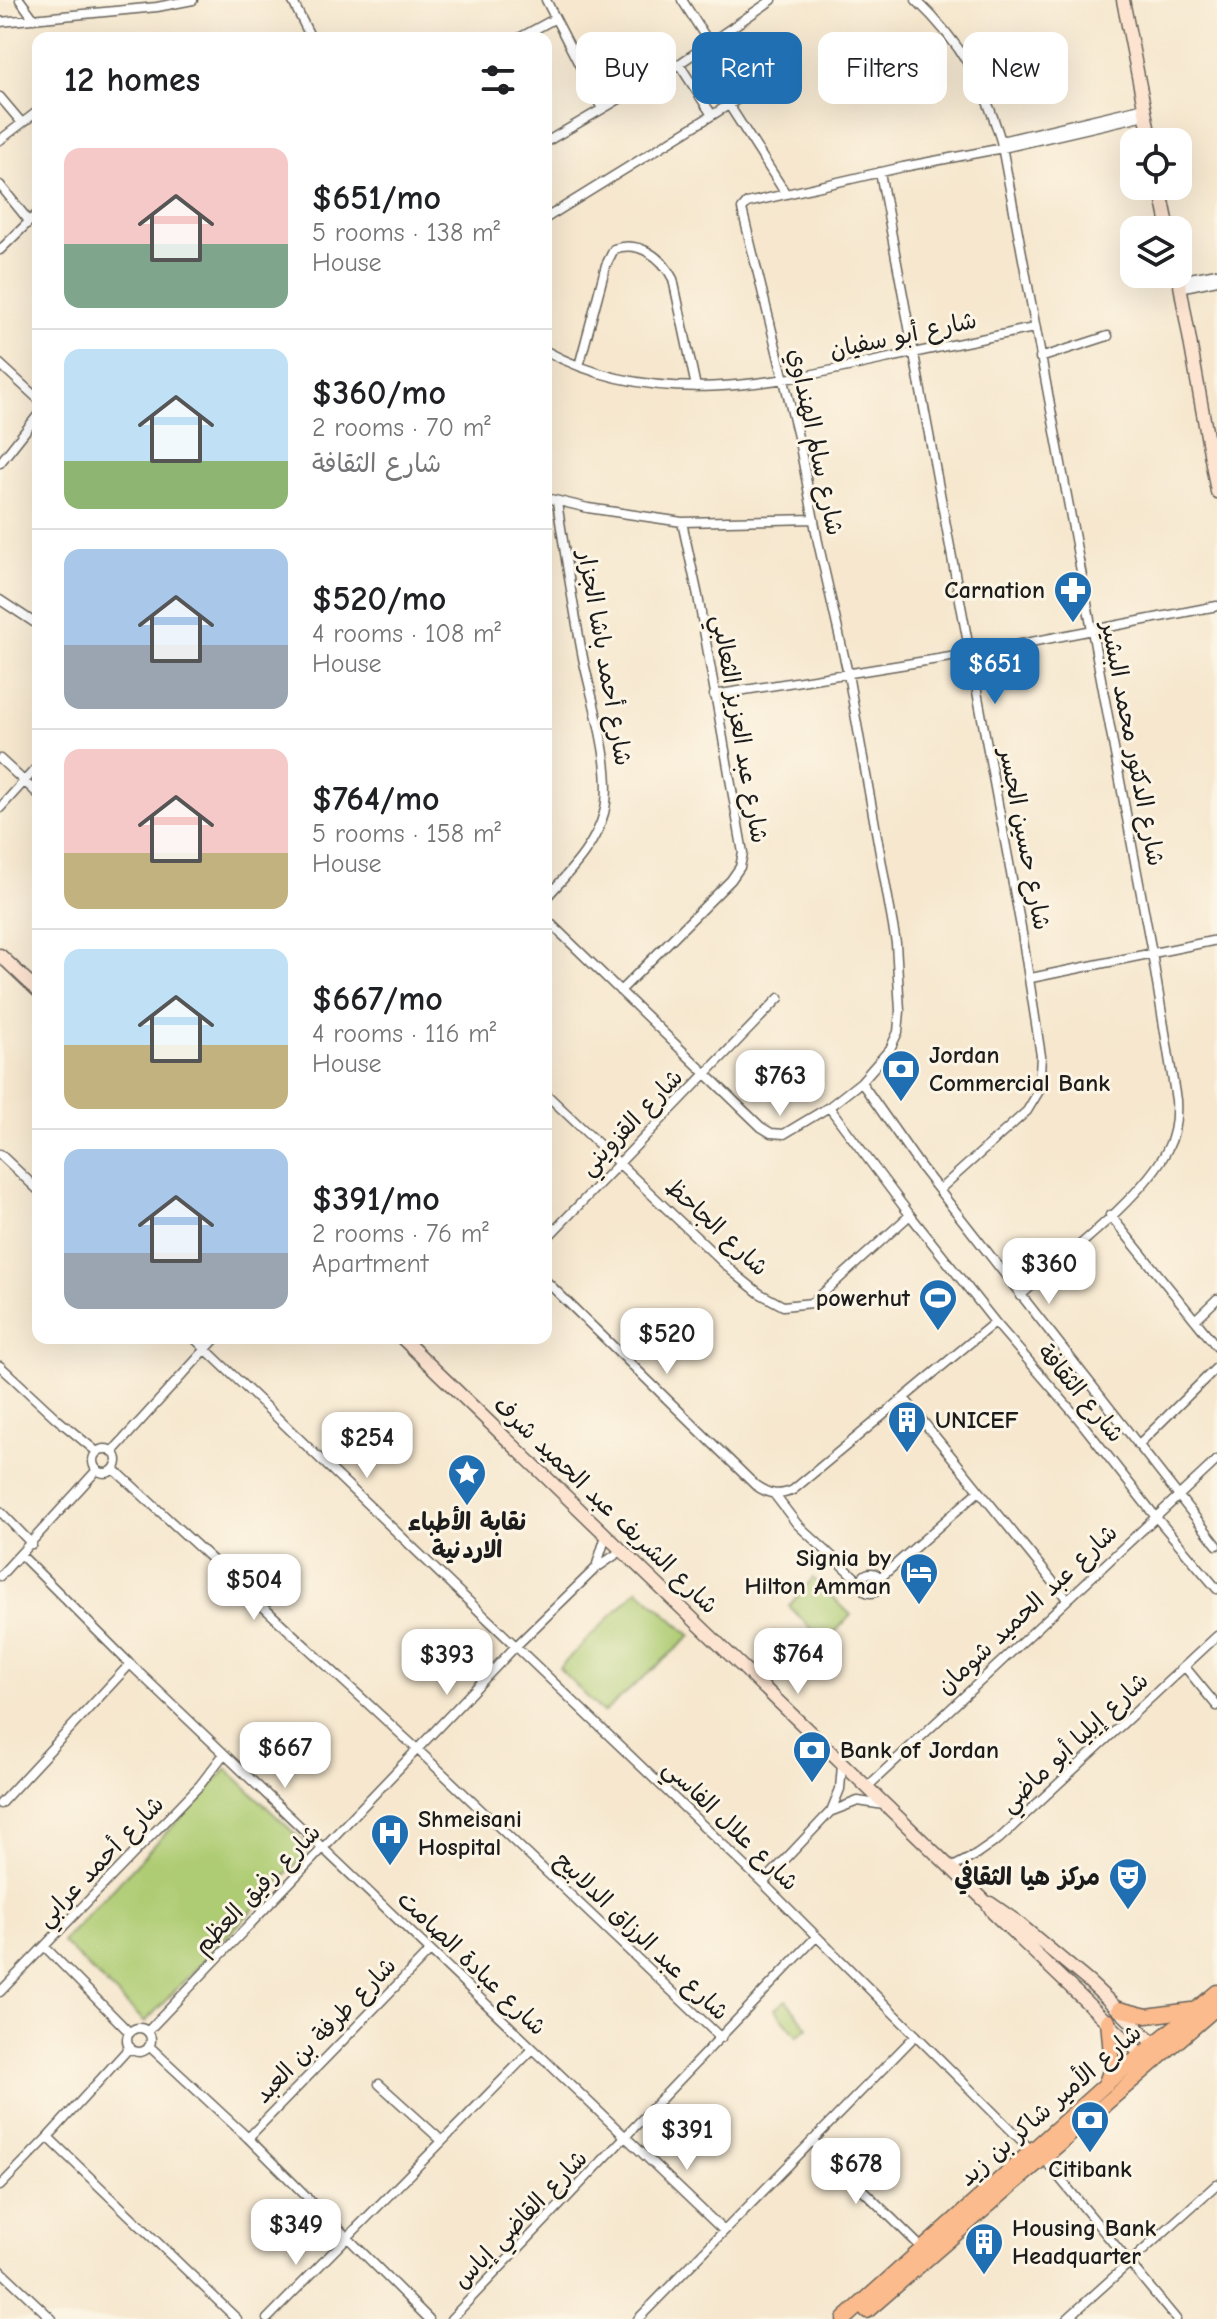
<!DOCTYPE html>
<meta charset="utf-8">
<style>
:root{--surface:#fff;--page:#f2f2f2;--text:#202124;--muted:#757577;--line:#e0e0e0;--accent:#1f6fb2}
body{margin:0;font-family:"Comic Neue","Playpen Sans Arabic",sans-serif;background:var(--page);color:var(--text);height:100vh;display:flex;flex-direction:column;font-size:30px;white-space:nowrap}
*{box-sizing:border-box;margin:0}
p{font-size:26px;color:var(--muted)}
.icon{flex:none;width:44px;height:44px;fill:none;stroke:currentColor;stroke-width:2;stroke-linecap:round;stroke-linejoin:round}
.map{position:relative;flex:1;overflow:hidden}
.panel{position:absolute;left:32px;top:32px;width:520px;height:1312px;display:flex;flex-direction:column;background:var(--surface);border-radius:16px;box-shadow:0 8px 32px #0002}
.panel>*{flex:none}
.hud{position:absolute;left:576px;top:32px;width:520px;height:72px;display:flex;gap:16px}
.tools{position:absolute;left:1120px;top:128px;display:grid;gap:16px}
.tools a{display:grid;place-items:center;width:72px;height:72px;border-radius:16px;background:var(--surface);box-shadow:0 8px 32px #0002;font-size:40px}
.price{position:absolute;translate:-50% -68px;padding:0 18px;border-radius:16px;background:#fff;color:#222;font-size:26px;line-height:52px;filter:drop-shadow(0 2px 4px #0008)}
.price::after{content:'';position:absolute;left:50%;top:48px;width:24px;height:18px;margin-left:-12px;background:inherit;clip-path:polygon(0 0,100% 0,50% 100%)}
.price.active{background:var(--accent);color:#fff}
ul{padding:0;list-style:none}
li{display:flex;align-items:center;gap:24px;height:200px;padding:0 32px}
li+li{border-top:2px solid var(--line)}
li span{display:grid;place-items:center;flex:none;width:224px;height:160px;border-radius:16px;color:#555}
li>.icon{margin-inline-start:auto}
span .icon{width:96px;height:96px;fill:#fffc;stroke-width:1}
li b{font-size:34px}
h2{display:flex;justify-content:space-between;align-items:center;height:96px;padding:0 32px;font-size:34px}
.tag{padding:0 28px;border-radius:16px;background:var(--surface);box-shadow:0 8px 32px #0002;font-size:28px;line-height:72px}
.tag.active{background:var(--accent);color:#fff}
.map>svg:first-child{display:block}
</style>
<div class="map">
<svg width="1217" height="2319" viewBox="0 0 1217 2319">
<rect width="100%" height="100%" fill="#fcf5e5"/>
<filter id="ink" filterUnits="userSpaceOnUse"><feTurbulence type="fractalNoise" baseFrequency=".0125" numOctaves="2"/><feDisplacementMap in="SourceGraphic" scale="16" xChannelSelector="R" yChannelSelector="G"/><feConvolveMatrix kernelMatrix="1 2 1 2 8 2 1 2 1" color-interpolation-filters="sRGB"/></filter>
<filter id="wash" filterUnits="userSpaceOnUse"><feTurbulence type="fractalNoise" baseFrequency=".006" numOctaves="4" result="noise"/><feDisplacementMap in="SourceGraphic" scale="32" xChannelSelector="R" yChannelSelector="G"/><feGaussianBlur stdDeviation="1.8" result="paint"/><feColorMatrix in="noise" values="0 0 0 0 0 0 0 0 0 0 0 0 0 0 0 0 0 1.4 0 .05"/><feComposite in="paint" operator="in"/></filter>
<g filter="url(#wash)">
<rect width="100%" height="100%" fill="#f6e7ce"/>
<!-- green -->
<path fill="#aecc73" stroke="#657448" stroke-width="2" d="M 813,1578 L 851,1615 L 825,1643 L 789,1606 Z
M 638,1589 L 691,1636 L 603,1713 L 559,1668 Z
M 227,1769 L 311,1849 L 145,2022 L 62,1942 Z
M 786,2000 L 808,2027 L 797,2036 L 775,2009 Z"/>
</g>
<g filter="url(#ink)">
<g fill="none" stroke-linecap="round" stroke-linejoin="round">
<!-- street casing -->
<g stroke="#68635a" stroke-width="11">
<path id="street" d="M 20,0 L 34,19
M 292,0 L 311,38
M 546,0 L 602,109
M 682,0 L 710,44
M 916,0 C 961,43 983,82 1001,141 L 1152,953 L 1176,1100 C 1177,1117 1176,1133 1168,1148 C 1146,1195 1061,1260 1020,1296
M 0,22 L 157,7 L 193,0
M 519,38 L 554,19
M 679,64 L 712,115
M 0,97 L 22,123
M 729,105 L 786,194
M 0,140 L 38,111
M 1001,141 L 1145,107
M 546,142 L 679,64 L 772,0
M 880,172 L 1021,927 L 1041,1056 L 1039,1091 L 1027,1111 L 939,1190
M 0,185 L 29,221
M 546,218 L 782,72
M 0,250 L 38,213
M 1179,280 L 1217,273
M 1180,288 L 1217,280
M 546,351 C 655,410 771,384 885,359 C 935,348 985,338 1034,328
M 1040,358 L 1108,336
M 0,364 L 38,399
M 579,366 L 606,265 L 614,249 C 639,240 662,257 673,279 L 696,387
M 0,463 L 38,415
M 546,498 L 588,508 L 682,522 L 814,519
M 0,600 L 38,625
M 714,695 L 969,654 L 1217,606
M 0,759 L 38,794
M 0,808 L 38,766
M 546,898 C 568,873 595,847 604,813 C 615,772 592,701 583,658 C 573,606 565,554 557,502
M 546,919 L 761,1127 L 771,1133 L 784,1134 L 829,1107 L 861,1082 L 890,1049 L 898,1032 L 900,1011 L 896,943 L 848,674 L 818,542 L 799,441 L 742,209 L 747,203 L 903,167 L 1003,148 L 1146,115
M 1031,978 L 1217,940
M 620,991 L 731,880 L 740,867 L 743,853 L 698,596 L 682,522
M 861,1082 L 920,1166 L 1217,1545
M 546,1094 L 733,1272 L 759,1293 L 783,1306 L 812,1303 L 910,1215
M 829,1107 L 910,1215 L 995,1322 L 1077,1417 L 1155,1516 L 1217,1589
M 0,1154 L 38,1190
M 1110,1215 L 1217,1347
M 546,1239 L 779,998
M 546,1281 L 755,1485 C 768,1494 778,1497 793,1490 L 995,1322
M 1195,1320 L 1217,1299
M 194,1338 L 763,1883 L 1031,2150
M 0,1366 L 57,1419 L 97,1452
M 904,1398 L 1067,1599
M 1138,1445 L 1217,1367
M93 1461a12 12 0 1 1 24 0a12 12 0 1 1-24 0Z
M 113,1451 L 216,1338
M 114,1469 L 418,1750 L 721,2038
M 774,1494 L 797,1524 L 861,1583
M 0,1511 L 32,1544
M 21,1555 L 130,1664 L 724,2231
M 597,1564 L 606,1536
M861 1583a10 10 0 1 1 20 0a10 10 0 1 1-20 0Z
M 0,1576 L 97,1470
M 880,1578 L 978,1492
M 1185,1667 L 1217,1706
M 866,1788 L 1217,1460
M 0,1804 L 130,1664
M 832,1811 L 858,1801 L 884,1805
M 951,1868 L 976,1855 L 999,1839 L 1217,1636
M 763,1883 L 831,1811 L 840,1789 L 842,1765
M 45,1947 L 130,2033
M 0,1992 L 200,1785 L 224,1754
M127 2040a12 12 0 1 1 24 0a12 12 0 1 1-24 0Z
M 148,2031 L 516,1646 L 595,1569 L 621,1551
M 149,2046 L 248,2138 L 429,2319
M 379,2084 L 442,2141
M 48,2137 L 237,2319
M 248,2138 L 430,1951
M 812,2140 L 923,2249
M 1043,2158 L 1176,2319
M 0,2186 L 48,2137 L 130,2047
M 0,2270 L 52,2319
M 267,2319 L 533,2049
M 451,2319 L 816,1937
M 638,2319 L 916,2035
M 1067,2319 L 1217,2184"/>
</g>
<!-- secondary casing -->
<g stroke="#68635a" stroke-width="15">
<path id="secondary" d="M 1123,0 L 1151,142
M 1160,186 L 1169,230
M 1178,274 L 1217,492
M 0,955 L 38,991
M 402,1338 L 987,1903 L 993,1913 L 1146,2059
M 990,1903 L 1016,1921 L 1089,1982 L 1161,2050"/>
</g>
<!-- primary casing -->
<g stroke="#68635a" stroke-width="17">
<path id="primary" d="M 1119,2009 L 1147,2016 L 1191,2010
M 1106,2083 L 1112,2065 L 1108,2021
M 867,2311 L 1217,2007
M 844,2319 L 1106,2084 L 1217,1992"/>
</g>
<!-- street -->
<use href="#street" stroke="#fff" stroke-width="8"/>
<!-- secondary -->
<use href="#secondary" stroke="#fde4d1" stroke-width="12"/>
<!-- primary -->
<use href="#primary" stroke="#fbbb8c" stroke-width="14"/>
</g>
</g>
<!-- icons -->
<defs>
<g id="pharmacy-pin" transform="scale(2)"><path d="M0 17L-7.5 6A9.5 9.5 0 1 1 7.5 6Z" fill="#1f6fb2" stroke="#fcf5e5"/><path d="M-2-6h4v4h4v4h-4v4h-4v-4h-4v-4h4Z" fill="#fff"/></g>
<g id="bank-pin" transform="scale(2)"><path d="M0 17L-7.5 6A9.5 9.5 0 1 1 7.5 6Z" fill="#1f6fb2" stroke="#fcf5e5"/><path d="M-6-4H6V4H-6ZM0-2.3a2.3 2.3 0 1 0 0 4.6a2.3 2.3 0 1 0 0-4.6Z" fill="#fff"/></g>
<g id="stadium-pin" transform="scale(2)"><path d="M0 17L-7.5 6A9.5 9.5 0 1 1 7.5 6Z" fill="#1f6fb2" stroke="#fcf5e5"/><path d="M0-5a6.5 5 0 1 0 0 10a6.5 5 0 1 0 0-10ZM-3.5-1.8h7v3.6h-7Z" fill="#fff"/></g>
<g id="building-pin" transform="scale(2)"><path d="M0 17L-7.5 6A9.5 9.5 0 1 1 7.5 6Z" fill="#1f6fb2" stroke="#fcf5e5"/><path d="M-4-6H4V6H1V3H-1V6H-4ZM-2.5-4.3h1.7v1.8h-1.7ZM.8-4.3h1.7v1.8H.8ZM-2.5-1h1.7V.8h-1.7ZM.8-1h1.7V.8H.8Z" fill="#fff"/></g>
<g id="sight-pin" transform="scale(2)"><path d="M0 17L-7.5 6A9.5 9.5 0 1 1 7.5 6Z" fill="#1f6fb2" stroke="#fcf5e5"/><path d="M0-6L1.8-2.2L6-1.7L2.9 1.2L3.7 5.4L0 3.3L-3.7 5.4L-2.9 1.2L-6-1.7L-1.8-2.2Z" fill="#fff"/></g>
<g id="hotel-pin" transform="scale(2)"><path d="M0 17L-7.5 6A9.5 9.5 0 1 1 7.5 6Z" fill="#1f6fb2" stroke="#fcf5e5"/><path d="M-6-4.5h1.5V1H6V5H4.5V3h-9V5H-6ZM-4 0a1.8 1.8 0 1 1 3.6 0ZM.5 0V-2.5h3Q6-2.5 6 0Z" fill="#fff"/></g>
<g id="hospital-pin" transform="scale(2)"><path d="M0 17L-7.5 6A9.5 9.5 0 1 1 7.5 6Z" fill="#1f6fb2" stroke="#fcf5e5"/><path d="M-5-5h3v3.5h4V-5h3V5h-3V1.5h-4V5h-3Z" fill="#fff"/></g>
<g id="theatre-pin" transform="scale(2)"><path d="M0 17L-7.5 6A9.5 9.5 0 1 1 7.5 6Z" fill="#1f6fb2" stroke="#fcf5e5"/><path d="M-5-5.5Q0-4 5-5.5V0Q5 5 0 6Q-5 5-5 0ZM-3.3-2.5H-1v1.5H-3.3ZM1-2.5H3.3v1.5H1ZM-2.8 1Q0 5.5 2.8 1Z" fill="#fff"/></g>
</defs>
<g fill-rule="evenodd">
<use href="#pharmacy-pin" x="1073" y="590"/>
<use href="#bank-pin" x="901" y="1069"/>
<use href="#stadium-pin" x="938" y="1298"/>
<use href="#building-pin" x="907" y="1420"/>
<use href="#sight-pin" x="467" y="1473"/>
<use href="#hotel-pin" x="919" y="1572"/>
<use href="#bank-pin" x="812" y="1750"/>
<use href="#hospital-pin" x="390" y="1833"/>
<use href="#theatre-pin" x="1128" y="1877"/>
<use href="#bank-pin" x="1090" y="2120"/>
<use href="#building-pin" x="984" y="2242"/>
</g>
<g text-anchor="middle" stroke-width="6" stroke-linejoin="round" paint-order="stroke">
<!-- street labels -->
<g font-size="24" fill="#1c1c1c" stroke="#fcf5e5">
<text transform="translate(903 335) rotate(-12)" y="8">شارع أبو سفيان</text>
<text transform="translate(816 442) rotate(78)" y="8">شارع سالم الهنداوي</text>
<text transform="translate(605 658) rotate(80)" y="8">شارع أحمد باشا الجزار</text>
<text transform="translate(740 729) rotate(80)" y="8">شارع عبد العزيز الثعالبي</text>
<text transform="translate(1133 744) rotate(79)" y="8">شارع الدكتور محمد البشير</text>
<text transform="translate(1025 839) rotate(79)" y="8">شارع حسين الجسر</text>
<text transform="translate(631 1122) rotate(-46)" y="8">شارع القزويني</text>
<text transform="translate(717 1227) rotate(43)" y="8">شارع الجاحظ</text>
<text transform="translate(1081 1393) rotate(50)" y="8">شارع الثقافة</text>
<text transform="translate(606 1505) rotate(44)" y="8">شارع الشريف عبد الحميد شرف</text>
<text transform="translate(1027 1609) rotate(-43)" y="8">شارع عبد الحميد شومان</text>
<text transform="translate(1074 1742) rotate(-43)" y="8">شارع إيليا أبو ماضي</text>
<text transform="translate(731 1825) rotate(44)" y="8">شارع علال الفاسي</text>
<text transform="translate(100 1861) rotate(-46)" y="8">شارع أحمد عرابي</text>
<text transform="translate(257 1889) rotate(-46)" y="8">شارع رفيق العظم</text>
<text transform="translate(642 1936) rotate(44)" y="8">شارع عبد الرزاق الدلابيح</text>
<text transform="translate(472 1963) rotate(44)" y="8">شارع عبادة الصامت</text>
<text transform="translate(325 2030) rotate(-46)" y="8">شارع طرفة بن العبد</text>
<text transform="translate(1050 2105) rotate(-41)" y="8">شارع الأمير شاكر بن زيد</text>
<text transform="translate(520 2219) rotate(-46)" y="8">شارع القاضي إياس</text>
</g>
<!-- poi labels -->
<g font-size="24" font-weight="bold" fill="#1c1c1c" stroke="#fcf5e5" text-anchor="start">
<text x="1045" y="598" text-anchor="end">Carnation</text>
<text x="929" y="1063">Jordan<tspan x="929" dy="28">Commercial Bank</tspan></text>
<text x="910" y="1306" text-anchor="end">powerhut</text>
<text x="935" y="1428">UNICEF</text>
<text x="467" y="1530" text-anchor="middle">نقابة الأطباء<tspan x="467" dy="28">الاردنية</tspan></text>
<text x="891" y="1566" text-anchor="end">Signia by<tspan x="891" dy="28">Hilton Amman</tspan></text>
<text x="840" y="1758">Bank of Jordan</text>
<text x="418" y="1827">Shmeisani<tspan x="418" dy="28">Hospital</tspan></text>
<text x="1100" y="1885" text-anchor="end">مركز هيا الثقافي</text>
<text x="1090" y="2177" text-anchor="middle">Citibank</text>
<text x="1012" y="2236">Housing Bank<tspan x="1012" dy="28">Headquarter</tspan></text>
</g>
</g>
</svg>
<div class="tools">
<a><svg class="icon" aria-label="locate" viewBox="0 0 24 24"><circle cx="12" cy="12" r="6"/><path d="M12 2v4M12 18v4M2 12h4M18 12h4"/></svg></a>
<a><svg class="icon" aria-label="layers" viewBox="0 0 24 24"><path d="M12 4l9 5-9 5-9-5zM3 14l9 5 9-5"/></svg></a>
</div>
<b class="price active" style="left:995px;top:706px">$651</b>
<b class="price" style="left:780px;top:1118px">$763</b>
<b class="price" style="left:1049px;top:1306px">$360</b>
<b class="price" style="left:667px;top:1376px">$520</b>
<b class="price" style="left:367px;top:1480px">$254</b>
<b class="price" style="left:254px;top:1622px">$504</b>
<b class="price" style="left:798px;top:1696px">$764</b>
<b class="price" style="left:447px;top:1697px">$393</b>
<b class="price" style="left:285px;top:1790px">$667</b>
<b class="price" style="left:687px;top:2172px">$391</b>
<b class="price" style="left:856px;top:2206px">$678</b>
<b class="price" style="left:296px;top:2267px">$349</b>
<div class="hud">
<a class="tag">Buy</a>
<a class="tag active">Rent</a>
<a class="tag">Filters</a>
<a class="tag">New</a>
</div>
<section class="panel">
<h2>12 homes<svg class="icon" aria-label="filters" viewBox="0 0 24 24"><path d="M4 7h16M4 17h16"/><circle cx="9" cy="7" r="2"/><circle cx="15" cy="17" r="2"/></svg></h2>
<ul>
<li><span style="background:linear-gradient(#f6c9c9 60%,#7fa58c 0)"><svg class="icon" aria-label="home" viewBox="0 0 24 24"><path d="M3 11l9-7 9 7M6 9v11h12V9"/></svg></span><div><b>$651/mo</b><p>5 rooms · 138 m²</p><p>House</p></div></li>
<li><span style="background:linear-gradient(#bfe0f5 70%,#8fb573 0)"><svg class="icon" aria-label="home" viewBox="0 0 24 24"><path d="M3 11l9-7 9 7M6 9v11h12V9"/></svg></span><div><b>$360/mo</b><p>2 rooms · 70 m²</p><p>شارع الثقافة</p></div></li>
<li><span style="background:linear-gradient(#a9c7e8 60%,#9aa5b1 0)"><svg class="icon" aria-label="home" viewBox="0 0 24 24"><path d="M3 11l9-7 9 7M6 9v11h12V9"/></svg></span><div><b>$520/mo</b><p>4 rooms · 108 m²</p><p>House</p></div></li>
<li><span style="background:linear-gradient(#f6c9c9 65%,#c2b280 0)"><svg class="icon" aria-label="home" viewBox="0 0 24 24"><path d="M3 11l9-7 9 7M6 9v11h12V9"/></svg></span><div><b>$764/mo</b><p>5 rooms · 158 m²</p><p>House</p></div></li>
<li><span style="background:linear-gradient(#bfe0f5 60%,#c2b280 0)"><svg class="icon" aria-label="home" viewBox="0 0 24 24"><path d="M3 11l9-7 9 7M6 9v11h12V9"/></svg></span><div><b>$667/mo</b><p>4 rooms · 116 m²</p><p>House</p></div></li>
<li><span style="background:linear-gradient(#a9c7e8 65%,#9aa5b1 0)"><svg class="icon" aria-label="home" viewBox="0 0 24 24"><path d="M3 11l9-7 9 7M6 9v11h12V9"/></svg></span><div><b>$391/mo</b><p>2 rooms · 76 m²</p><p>Apartment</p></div></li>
</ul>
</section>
</div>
